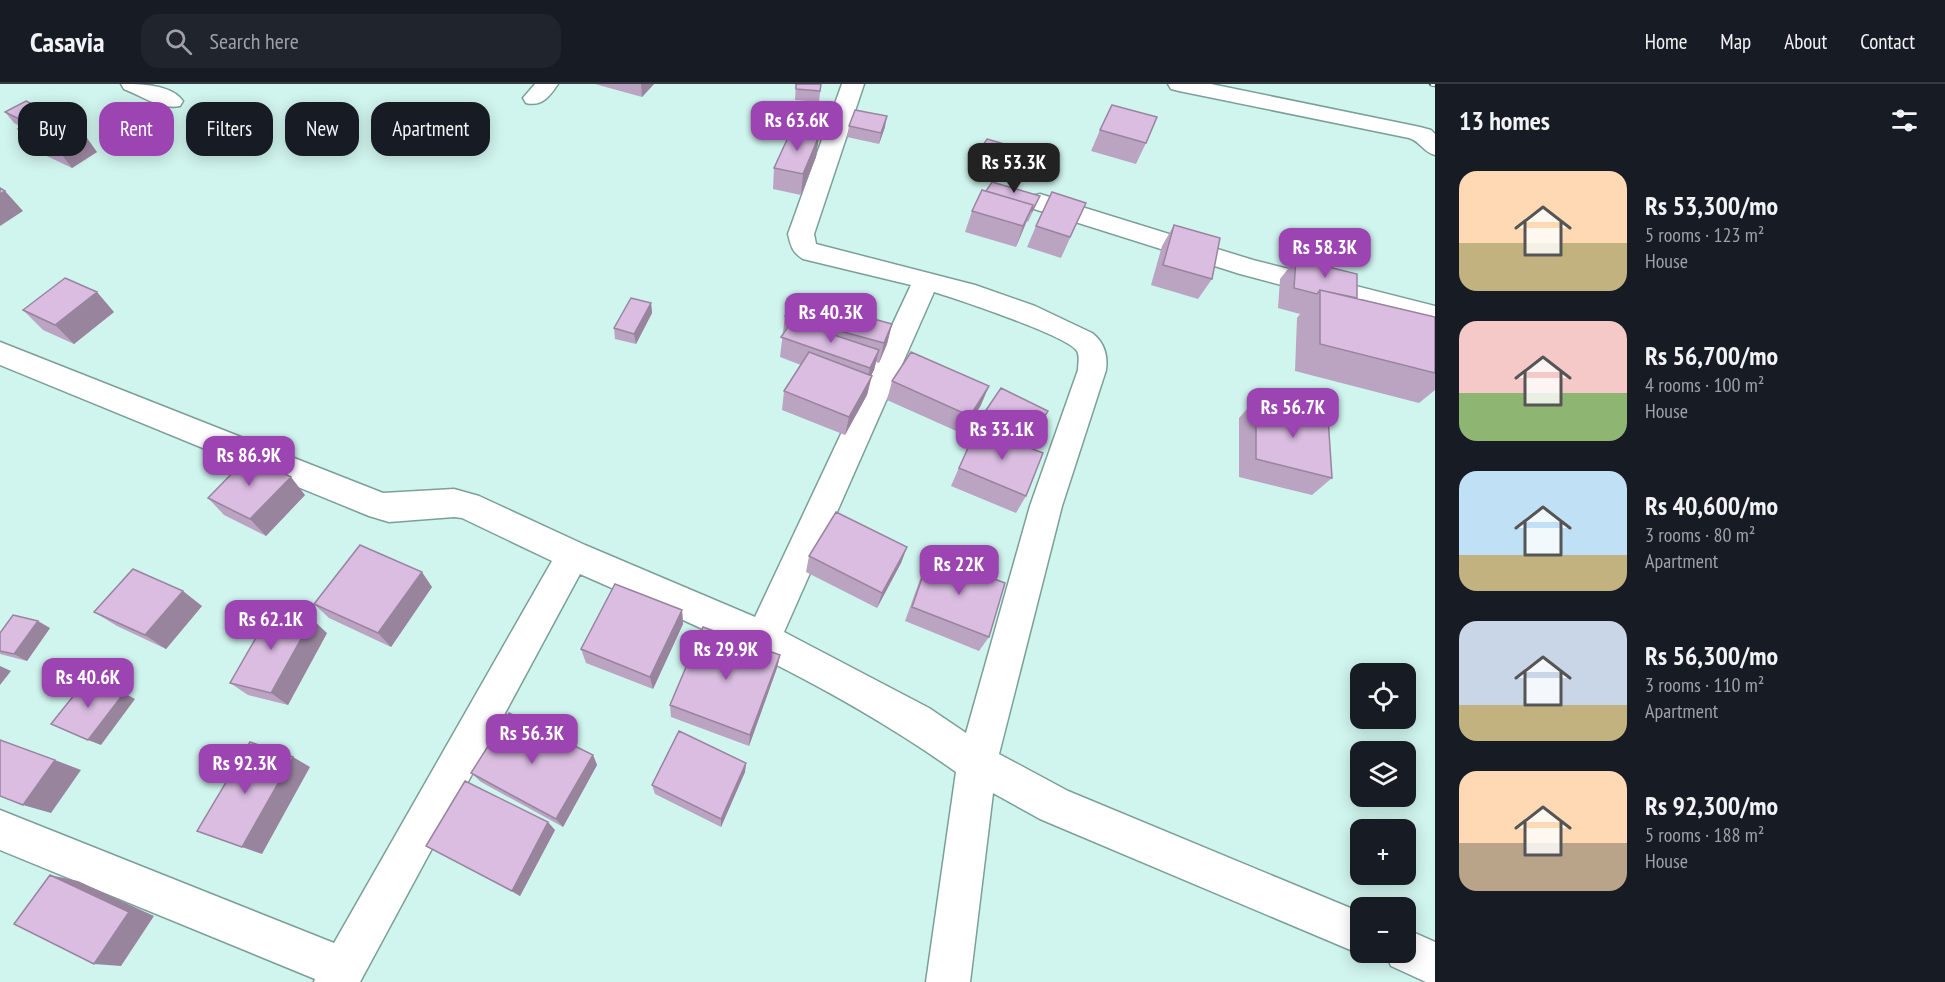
<!DOCTYPE html>
<meta charset="utf-8">
<style>
:root{--surface:#171b24;--page:#20242c;--text:#f1f3f6;--muted:#9ea1a6;--line:#363941;--accent:#9c45b2}
body{margin:0;font-family:"PT Sans Narrow",sans-serif;background:var(--page);color:var(--text);height:100vh;display:flex;flex-direction:column;font-size:22px;white-space:nowrap}
*{box-sizing:border-box;margin:0}
p{font-size:20px;color:var(--muted)}
.icon{flex:none;width:33px;height:33px;fill:none;stroke:currentColor;stroke-width:2;stroke-linecap:round;stroke-linejoin:round}
.map{position:relative;flex:1;overflow:hidden}
.drawer{display:flex;flex-direction:column;background:var(--surface);width:510px}
.drawer>*{flex:none}
.hud{position:absolute;left:18px;top:18px;width:570px;height:54px;display:flex;gap:12px}
.fabs{position:absolute;left:1350px;top:579px;display:grid;gap:12px}
.fabs a{display:grid;place-items:center;width:66px;height:66px;border-radius:12px;background:var(--surface);box-shadow:0 3px 15px #0003;font-size:30px}
.price{position:absolute;translate:-50% -51px;padding:0 14px;border-radius:12px;background:var(--accent);color:#fff;font-size:20px;line-height:39px;filter:drop-shadow(0 2px 3px #0008)}
.price::after{content:'';position:absolute;left:50%;top:36px;width:18px;height:14px;margin-left:-9px;background:inherit;clip-path:polygon(0 0,100% 0,50% 100%)}
.price.selected{background:#222;color:#fff}
ul{padding:0;list-style:none}
li{display:flex;align-items:center;gap:18px;height:150px;padding:0 24px}
li span{display:grid;place-items:center;flex:none;width:168px;height:120px;border-radius:18px;color:#555}
li>.icon{margin-inline-start:auto}
span .icon{width:72px;height:72px;fill:#fffc;stroke-width:1}
li b{font-size:26px}
h2{display:flex;justify-content:space-between;align-items:center;height:72px;padding:0 24px;font-size:26px}
.chip{padding:0 21px;border-radius:18px;background:var(--surface);box-shadow:0 3px 15px #0003;font-size:21px;line-height:54px}
.chip.selected{background:var(--accent);color:#fff}
header{display:flex;align-items:center;gap:36px;box-sizing:border-box;height:84px;padding:0 30px;background:var(--surface);border-bottom:2px solid var(--line)}
header strong{font-size:28px}
nav{display:flex;gap:33px;margin-inline-start:auto;font-size:21px}
.search{width:420px;height:54px;background:var(--page);display:flex;align-items:center;gap:15px;box-sizing:border-box;padding:0 21px;border-radius:18px;color:var(--muted);font-size:22px}
main{display:flex;flex:1;min-height:0}
.map>svg:first-child{display:block}
</style>
<header>
<strong>Casavia</strong>
<div class="search"><svg class="icon" aria-label="search" viewBox="0 0 24 24"><circle cx="10" cy="10" r="6"/><path d="M15 15l6 6"/></svg>Search here</div>
<nav><a>Home</a><a>Map</a><a>About</a><a>Contact</a></nav>
</header>
<main>
<div class="map">
<svg width="1435" height="898" viewBox="0 0 1435 898">
<rect width="100%" height="100%" fill="#d0f5ee"/>
<g fill="none" stroke-linecap="round" stroke-linejoin="round">
<!-- minor casing -->
<g stroke="#7c9f98" stroke-width="3">
<path id="minor" d="M 121,0 C 140,0 171,0 183,17 L 180,22 C 162,26 141,12 124,5 Z
M 535,0 L 558,0 C 550,12 542,23 526,19 L 523,14 Z
M 842,0 L 864,0 L 814,150 L 816,160 L 975,201 L 1035,222 L 1092,249 C 1104,258 1108,271 1106,286 L 1062,422 L 999,670 L 1068,707 L 1360,828 L 1360,868 L 1365,868 L 1360,870 L 1040,735 L 993,709 L 970,898 L 926,898 L 956,688 C 839,605 711,547 580,490 L 360,898 L 314,898 L 315,895 L 0,766 L 0,726 L 334,859 L 552,477 L 462,434 L 454,433 L 389,438 L 369,432 L 0,281 L 0,258 L 383,409 L 454,405 L 479,412 L 585,461 L 755,533 L 911,201 L 803,175 C 792,168 791,162 788,150 ZM 934,208 C 957,215 1068,252 1077,267 C 1080,272 1078,281 1078,286 L 1030,422 L 966,649 L 929,624 L 784,548 Z
M 1168,0 L 1211,0 L 1420,43 L 1431,46 L 1435,50 L 1435,71 C 1423,68 1420,57 1409,54 L 1179,7 L 1171,5 Z
M 1040,110 L 1253,176 L 1435,222 L 1435,242 L 1240,190 L 1031,124 L 1028,118 L 1031,112 Z
M 1406,845 L 1435,858 L 1435,898 L 1426,898 L 1391,882 L 1385,868 L 1406,868 Z"/>
</g>
<!-- minor -->
<use href="#minor" fill="#fff" fill-rule="evenodd"/>
<!-- rail casing -->
<g stroke="#4d625e" stroke-width="4.5">
<path id="rail" d="M 1431,0 L 1435,1"/>
</g>
<!-- rail -->
<use href="#rail" stroke="#e9fffa" stroke-width="3" stroke-dasharray="10" stroke-linecap="butt"/>
</g>
<!-- wall -->
<path fill="#bba3c2" d="M 595,0 L 654,0 L 642,13 Z
M 796,0 L 821,0 L 819,18 L 795,16 Z
M 5,28 L 50,29 L 53,33 L 97,68 L 72,84 L 34,66 L 18,45 L 21,43 L 14,39 Z
M 849,42 L 885,43 L 879,60 L 847,53 Z
M 1100,46 L 1146,59 L 1136,80 L 1091,67 Z
M 819,52 L 816,73 L 801,111 L 773,105 L 774,84 Z
M 1011,62 L 1008,73 L 999,89 L 974,81 L 977,70 Z
M 986,107 L 1040,112 L 1035,123 L 1028,138 L 1027,137 L 1016,163 L 965,148 L 972,127 Z
M 1086,119 L 1061,174 L 1027,163 L 1036,142 Z
M 1174,141 L 1212,195 L 1198,215 L 1151,201 L 1162,162 Z
M 1296,175 L 1357,214 L 1435,233 L 1435,306 L 1419,319 L 1295,287 L 1297,234 L 1300,230 L 1278,224 L 1280,195 Z
M 651,219 L 652,229 L 636,260 L 615,255 L 614,244 Z
M 23,226 L 114,228 L 74,260 L 43,246 Z
M 785,232 L 892,240 L 887,260 L 879,279 L 876,278 L 874,286 L 871,292 L 867,311 L 845,351 L 782,326 L 784,307 L 801,281 L 780,273 Z
M 892,297 L 981,321 L 963,350 L 887,316 Z
M 1256,315 L 1332,394 L 1312,411 L 1239,393 L 1239,334 Z
M 1048,327 L 1027,363 L 1026,412 L 1016,429 L 951,402 L 980,335 Z
M 305,411 L 266,452 L 224,431 L 208,414 Z
M 907,463 L 901,479 L 877,524 L 806,488 L 809,472 Z
M 930,471 L 989,553 L 979,567 L 905,537 L 923,487 Z
M 432,503 L 391,563 L 329,534 L 314,520 Z
M 202,522 L 166,565 L 117,542 L 94,528 Z
M 682,526 L 683,540 L 653,605 L 586,579 L 581,565 Z
M 50,544 L 27,577 L 0,570 L 0,549 Z
M 327,549 L 288,621 L 248,611 L 230,599 Z
M 780,571 L 777,584 L 749,662 L 671,633 L 670,621 Z
M 593,671 L 597,681 L 563,743 L 481,698 L 471,689 Z
M 746,679 L 745,688 L 721,743 L 655,710 L 652,701 Z
M 555,746 L 520,812 L 426,762 Z"/>
<!-- shaded-wall -->
<path fill="#99849e" d="M 641,0 L 654,0 L 642,13 Z
M 887,32 L 885,43 L 879,60 L 881,49 Z
M 82,47 L 97,68 L 72,84 L 56,63 Z
M 819,52 L 816,73 L 801,111 L 803,90 Z
M 1011,62 L 1008,73 L 999,89 L 1002,78 Z
M 5,107 L 23,127 L 0,142 L 0,110 Z
M 1033,121 L 1025,141 L 1016,163 L 1023,142 Z
M 97,208 L 114,228 L 74,260 L 55,241 Z
M 651,219 L 652,229 L 636,260 L 634,250 Z
M 892,240 L 887,260 L 879,279 L 884,259 Z
M 879,266 L 874,286 L 865,303 L 870,284 Z
M 872,292 L 867,311 L 845,351 L 849,333 Z
M 989,302 L 981,321 L 963,350 L 970,332 Z
M 1048,327 L 1038,345 L 1018,377 L 1028,359 Z
M 291,393 L 305,411 L 266,452 L 250,435 Z
M 907,463 L 901,479 L 877,524 L 882,509 Z
M 422,488 L 432,503 L 391,563 L 378,549 Z
M 183,507 L 202,522 L 166,565 L 145,551 Z
M 682,526 L 683,540 L 653,605 L 650,593 Z
M 312,535 L 327,549 L 288,621 L 271,609 Z
M 38,537 L 50,544 L 27,577 L 14,570 Z
M 780,571 L 777,584 L 749,662 L 750,651 Z
M 0,582 L 11,587 L 0,601 Z
M 124,609 L 135,615 L 101,661 L 88,656 Z
M 593,671 L 597,681 L 563,743 L 556,735 Z
M 293,673 L 310,683 L 262,770 L 242,763 Z
M 55,676 L 81,686 L 51,729 L 23,721 Z
M 746,679 L 745,688 L 721,743 L 721,735 Z
M 548,738 L 555,746 L 520,812 L 512,807 Z
M 50,791 L 78,797 L 154,832 L 121,882 L 94,880 Z"/>
<!-- building -->
<path fill="#dabde1" stroke="#99849e" stroke-width="1.5" d="M 796,0 L 821,0 L 820,7 L 796,5 Z
M 26,17 L 50,29 L 47,31 L 44,29 L 27,39 L 5,28 Z
M 1112,21 L 1157,33 L 1146,59 L 1100,46 Z
M 855,26 L 887,32 L 881,49 L 849,42 Z
M 44,29 L 82,47 L 56,63 L 18,45 Z
M 791,47 L 819,52 L 803,90 L 774,84 Z
M 987,55 L 1011,62 L 1002,78 L 977,70 Z
M 992,98 L 1040,112 L 1032,127 L 1031,127 L 1033,121 L 986,107 Z
M 0,104 L 5,107 L 0,110 Z
M 982,106 L 1033,121 L 1023,142 L 972,127 Z
M 1052,108 L 1086,119 L 1070,153 L 1036,142 Z
M 1174,141 L 1220,154 L 1212,195 L 1163,181 Z
M 1296,175 L 1357,190 L 1357,214 L 1320,206 L 1317,210 L 1294,204 Z
M 65,194 L 97,208 L 55,241 L 23,226 Z
M 1320,206 L 1435,233 L 1435,289 L 1320,260 Z
M 794,213 L 892,240 L 884,259 L 785,232 Z
M 631,214 L 651,219 L 634,250 L 614,244 Z
M 792,237 L 879,266 L 870,284 L 781,253 Z
M 809,268 L 872,292 L 849,333 L 784,307 Z
M 911,268 L 989,302 L 970,332 L 892,297 Z
M 1001,304 L 1048,327 L 1028,359 L 980,335 Z
M 1256,315 L 1328,333 L 1332,394 L 1256,375 Z
M 977,344 L 1043,369 L 1026,412 L 959,384 Z
M 249,372 L 291,393 L 250,435 L 208,414 Z
M 836,428 L 907,463 L 882,509 L 809,472 Z
M 360,461 L 422,488 L 378,549 L 314,520 Z
M 930,471 L 1005,499 L 989,553 L 912,523 Z
M 133,485 L 183,507 L 145,551 L 94,528 Z
M 615,500 L 682,526 L 650,593 L 581,565 Z
M 272,526 L 312,535 L 271,609 L 230,599 Z
M 13,531 L 38,537 L 14,570 L 0,567 L 0,549 Z
M 703,543 L 780,571 L 750,651 L 670,621 Z
M 87,595 L 124,609 L 88,656 L 51,640 Z
M 509,629 L 593,671 L 556,735 L 471,689 Z
M 679,647 L 746,679 L 721,735 L 652,701 Z
M 0,656 L 55,676 L 23,721 L 0,712 Z
M 250,658 L 293,673 L 242,763 L 197,747 Z
M 465,697 L 548,738 L 512,807 L 426,762 Z
M 50,791 L 129,828 L 94,880 L 14,840 Z"/>
</svg>
<div class="fabs">
<a><svg class="icon" aria-label="locate" viewBox="0 0 24 24"><circle cx="12" cy="12" r="6"/><path d="M12 2v4M12 18v4M2 12h4M18 12h4"/></svg></a>
<a><svg class="icon" aria-label="layers" viewBox="0 0 24 24"><path d="M12 4l9 5-9 5-9-5zM3 14l9 5 9-5"/></svg></a>
<a>+</a>
<a>−</a>
</div>
<b class="price" style="left:797px;top:68px">Rs 63.6K</b>
<b class="price selected" style="left:1014px;top:110px">Rs 53.3K</b>
<b class="price" style="left:1325px;top:195px">Rs 58.3K</b>
<b class="price" style="left:831px;top:260px">Rs 40.3K</b>
<b class="price" style="left:1293px;top:355px">Rs 56.7K</b>
<b class="price" style="left:1002px;top:377px">Rs 33.1K</b>
<b class="price" style="left:249px;top:403px">Rs 86.9K</b>
<b class="price" style="left:959px;top:512px">Rs 22K</b>
<b class="price" style="left:271px;top:567px">Rs 62.1K</b>
<b class="price" style="left:726px;top:597px">Rs 29.9K</b>
<b class="price" style="left:88px;top:625px">Rs 40.6K</b>
<b class="price" style="left:532px;top:681px">Rs 56.3K</b>
<b class="price" style="left:245px;top:711px">Rs 92.3K</b>
<div class="hud">
<a class="chip">Buy</a>
<a class="chip selected">Rent</a>
<a class="chip">Filters</a>
<a class="chip">New</a>
<a class="chip">Apartment</a>
</div>
</div>
<section class="drawer">
<h2>13 homes<svg class="icon" aria-label="filters" viewBox="0 0 24 24"><path d="M4 7h16M4 17h16"/><circle cx="9" cy="7" r="2"/><circle cx="15" cy="17" r="2"/></svg></h2>
<ul>
<li><span style="background:linear-gradient(#ffd9b3 60%,#c2b280 0)"><svg class="icon" aria-label="home" viewBox="0 0 24 24"><path d="M3 11l9-7 9 7M6 9v11h12V9"/></svg></span><div><b>Rs 53,300/mo</b><p>5 rooms · 123 m²</p><p>House</p></div></li>
<li><span style="background:linear-gradient(#f6c9c9 60%,#8fb573 0)"><svg class="icon" aria-label="home" viewBox="0 0 24 24"><path d="M3 11l9-7 9 7M6 9v11h12V9"/></svg></span><div><b>Rs 56,700/mo</b><p>4 rooms · 100 m²</p><p>House</p></div></li>
<li><span style="background:linear-gradient(#bfe0f5 70%,#c2b280 0)"><svg class="icon" aria-label="home" viewBox="0 0 24 24"><path d="M3 11l9-7 9 7M6 9v11h12V9"/></svg></span><div><b>Rs 40,600/mo</b><p>3 rooms · 80 m²</p><p>Apartment</p></div></li>
<li><span style="background:linear-gradient(#c9d6e8 70%,#c2b280 0)"><svg class="icon" aria-label="home" viewBox="0 0 24 24"><path d="M3 11l9-7 9 7M6 9v11h12V9"/></svg></span><div><b>Rs 56,300/mo</b><p>3 rooms · 110 m²</p><p>Apartment</p></div></li>
<li><span style="background:linear-gradient(#ffd9b3 60%,#b9a48a 0)"><svg class="icon" aria-label="home" viewBox="0 0 24 24"><path d="M3 11l9-7 9 7M6 9v11h12V9"/></svg></span><div><b>Rs 92,300/mo</b><p>5 rooms · 188 m²</p><p>House</p></div></li>
</ul>
</section>
</main>
